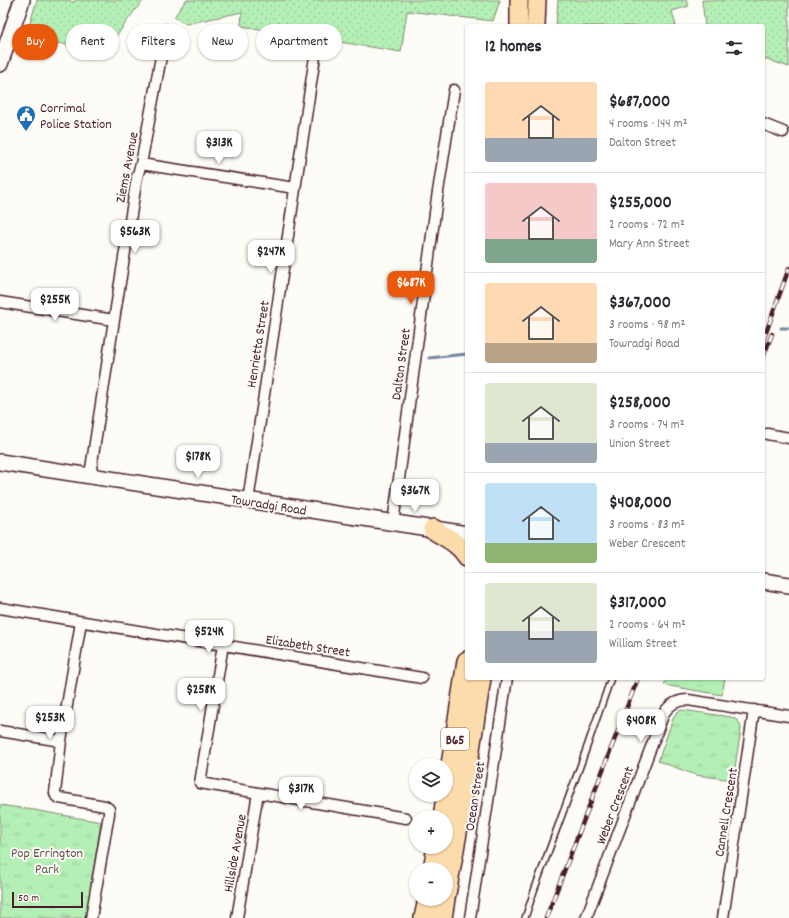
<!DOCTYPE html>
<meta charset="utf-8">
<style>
:root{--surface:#fff;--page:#f7f7f7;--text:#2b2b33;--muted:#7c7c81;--line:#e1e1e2;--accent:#ea580c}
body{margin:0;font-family:Dekko,sans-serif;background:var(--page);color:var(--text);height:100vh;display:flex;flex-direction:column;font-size:15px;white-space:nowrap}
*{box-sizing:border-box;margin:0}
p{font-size:13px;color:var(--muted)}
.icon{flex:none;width:22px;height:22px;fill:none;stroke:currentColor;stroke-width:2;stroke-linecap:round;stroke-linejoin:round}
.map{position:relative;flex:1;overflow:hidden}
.sheet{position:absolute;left:465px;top:24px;width:300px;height:656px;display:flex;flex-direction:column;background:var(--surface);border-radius:4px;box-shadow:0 1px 3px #0004}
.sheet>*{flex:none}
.banner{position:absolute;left:12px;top:24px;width:380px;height:36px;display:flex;gap:8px}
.tools{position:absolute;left:409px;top:758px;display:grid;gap:8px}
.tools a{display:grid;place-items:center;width:44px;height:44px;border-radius:50%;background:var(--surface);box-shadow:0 1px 3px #0004;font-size:20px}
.scale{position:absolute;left:12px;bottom:10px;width:71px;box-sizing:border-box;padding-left:4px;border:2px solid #4a1f2b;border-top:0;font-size:11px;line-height:14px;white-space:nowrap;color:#4a1f2b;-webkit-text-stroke:3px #fdfcf7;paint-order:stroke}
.price{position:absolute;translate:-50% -34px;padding:0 9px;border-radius:8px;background:#fff;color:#222;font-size:13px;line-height:26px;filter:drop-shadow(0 1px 2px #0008)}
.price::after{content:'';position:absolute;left:50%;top:24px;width:12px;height:9px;margin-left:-6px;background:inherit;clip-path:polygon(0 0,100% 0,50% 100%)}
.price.current{background:var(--accent);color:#fff}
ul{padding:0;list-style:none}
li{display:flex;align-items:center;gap:12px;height:100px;padding:0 20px}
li+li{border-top:1px solid var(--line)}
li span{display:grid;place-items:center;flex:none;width:112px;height:80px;border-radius:4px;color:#555}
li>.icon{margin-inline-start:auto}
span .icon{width:48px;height:48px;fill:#fffc;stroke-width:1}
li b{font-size:17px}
h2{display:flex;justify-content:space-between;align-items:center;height:48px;padding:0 20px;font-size:17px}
.chip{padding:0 14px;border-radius:18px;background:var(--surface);box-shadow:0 1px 3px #0004;font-size:14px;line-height:36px}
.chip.current{background:var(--accent);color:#fff}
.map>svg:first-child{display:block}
</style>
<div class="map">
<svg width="789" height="918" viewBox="0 0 789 918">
<defs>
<pattern id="grass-dots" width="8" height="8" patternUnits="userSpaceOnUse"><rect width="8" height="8" fill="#b4f0b5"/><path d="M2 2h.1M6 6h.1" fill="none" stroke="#9ccd9c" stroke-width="1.8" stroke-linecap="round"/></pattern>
<pattern id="park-tufts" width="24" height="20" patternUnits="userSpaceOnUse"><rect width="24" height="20" fill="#b4f0b5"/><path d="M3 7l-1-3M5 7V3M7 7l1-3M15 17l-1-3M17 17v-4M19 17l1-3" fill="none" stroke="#9ccd9c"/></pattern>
</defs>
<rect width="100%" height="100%" fill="#fdfcf7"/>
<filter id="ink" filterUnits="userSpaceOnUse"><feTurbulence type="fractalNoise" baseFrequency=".025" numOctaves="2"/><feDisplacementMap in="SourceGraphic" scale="8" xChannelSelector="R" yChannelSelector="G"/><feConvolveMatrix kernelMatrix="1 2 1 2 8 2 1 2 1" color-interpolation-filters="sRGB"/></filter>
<g filter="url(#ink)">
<!-- grass -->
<path fill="url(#grass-dots)" stroke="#7f8870" d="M 37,0 L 68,0 L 73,2 L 77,0 L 144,0 L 135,10 L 104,53 L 26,36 Z
M 186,0 L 500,0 L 493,21 L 407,11 L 401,52 L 241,26 L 242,12 L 186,24 L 174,17 Z
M 558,0 L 686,0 L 689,6 L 672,11 L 676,26 L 556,26 Z
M 702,0 L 789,0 L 789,67 L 763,58 L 763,26 L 705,26 Z"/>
<!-- park -->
<path fill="url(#park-tufts)" stroke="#7f8870" d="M 667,678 L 725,678 L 722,695 L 664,685 Z
M 682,710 L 731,717 C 737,719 741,723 741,729 L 733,780 L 696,775 L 658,761 L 674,716 L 677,712 Z
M 0,805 L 34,810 L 101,822 L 86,918 L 0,918 Z"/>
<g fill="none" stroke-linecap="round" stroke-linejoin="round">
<!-- stream -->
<path stroke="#7387a1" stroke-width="3" d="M 781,328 L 789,328
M 429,358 L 467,354"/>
<!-- lane casing -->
<g stroke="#4a1f2b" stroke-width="8">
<path id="lane" d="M 525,918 L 535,888 L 582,761 L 611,678"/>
</g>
<!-- street casing -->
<g stroke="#4a1f2b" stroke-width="13">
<path id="street" d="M 763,124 L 783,132
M 141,164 L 295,188
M 0,302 L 114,320
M 767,434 L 789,438
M 90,475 L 114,320 L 137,177 L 141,164 L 166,30
M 248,501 L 316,50
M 393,523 L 437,198 L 454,90
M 0,608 L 422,678
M 81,622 L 61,741 L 55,793 L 56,796 L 59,798 L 105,806 L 109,809 L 109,814 L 91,918
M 223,645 L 200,783 L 406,818
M 0,731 L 61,741
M 237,918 L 258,793
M 470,918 L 507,678
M 586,918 L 664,713 C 670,704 677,700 688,700 L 789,716
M 723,918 L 754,710"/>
</g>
<!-- secondary casing -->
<g stroke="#4a1f2b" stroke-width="18">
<path id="secondary" d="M 0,64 L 22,0
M 0,462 L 467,534
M 763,581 L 789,585"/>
</g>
<!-- primary casing -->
<g stroke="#4a1f2b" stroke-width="20">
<path id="primary" d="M 519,26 L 519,0
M 536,26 L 537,0"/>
</g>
<!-- highway casing -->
<g stroke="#4a1f2b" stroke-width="22">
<path id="highway" d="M 433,529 C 445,537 459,543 467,556
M 443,817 L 467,661
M 433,869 L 437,847
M 446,894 L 458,827 L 481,678
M 424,918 L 428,899
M 442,918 L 445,899"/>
</g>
<!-- lane -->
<use href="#lane" stroke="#fdfcf7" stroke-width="5"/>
<!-- street -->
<use href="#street" stroke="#fdfcf7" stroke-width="10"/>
<!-- secondary -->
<use href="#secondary" stroke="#fdfcf7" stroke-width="15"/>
<!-- primary -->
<use href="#primary" stroke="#fddcac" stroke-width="17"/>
<!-- highway -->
<use href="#highway" stroke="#fddcac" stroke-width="19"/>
<!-- rail casing -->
<g stroke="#4a1f2b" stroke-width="4.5">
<path id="rail" d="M 763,341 L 789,268
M 763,358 L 772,334
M 546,918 L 575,843 L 638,678"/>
</g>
<!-- rail -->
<use href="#rail" stroke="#fdfcf7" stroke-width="3" stroke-dasharray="9" stroke-linecap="butt"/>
</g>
</g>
<!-- icons -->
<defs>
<g id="civic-pin" transform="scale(1)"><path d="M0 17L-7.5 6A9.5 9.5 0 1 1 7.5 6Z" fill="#1f6fb2" stroke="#fdfcf7"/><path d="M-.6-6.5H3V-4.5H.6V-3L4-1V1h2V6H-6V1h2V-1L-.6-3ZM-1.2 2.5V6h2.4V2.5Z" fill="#fff"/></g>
</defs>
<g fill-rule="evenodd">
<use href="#civic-pin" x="26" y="115"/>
</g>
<g text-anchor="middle" stroke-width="4" stroke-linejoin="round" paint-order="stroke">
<!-- shield labels -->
<rect fill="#fdfcf7" stroke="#806168" stroke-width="1" x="441" y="728" width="28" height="22" rx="3"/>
<g font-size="13" font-weight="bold" fill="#4a1f2b">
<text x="455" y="744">B65</text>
</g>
<!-- poi labels -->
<g font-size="14" fill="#4a1f2b" stroke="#fdfcf7" text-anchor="start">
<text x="40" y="112">Corrimal<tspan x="40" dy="16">Police Station</tspan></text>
</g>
<!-- street labels -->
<g font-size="14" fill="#4a1f2b" stroke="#fdfcf7">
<text transform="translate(126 167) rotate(-79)" y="5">Ziems Avenue</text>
<text transform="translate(257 344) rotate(-81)" y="5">Henrietta Street</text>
<text transform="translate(400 364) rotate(-82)" y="5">Dalton Street</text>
<text transform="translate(269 504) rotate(9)" y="5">Towradgi Road</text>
<text transform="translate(308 645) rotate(9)" y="5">Elizabeth Street</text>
<text transform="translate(474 796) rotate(-81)" y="5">Ocean Street</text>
<text transform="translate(614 805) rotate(-69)" y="5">Weber Crescent</text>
<text transform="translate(725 812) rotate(-81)" y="5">Cannell Crescent</text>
<text transform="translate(234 853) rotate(-80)" y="5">Hillside Avenue</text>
</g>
<!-- park labels -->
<g font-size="14" fill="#64534e" stroke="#fdfcf7">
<text x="47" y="857">Pop Errington<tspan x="47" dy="16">Park</tspan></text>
</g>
</g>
</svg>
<div class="tools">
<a><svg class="icon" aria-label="layers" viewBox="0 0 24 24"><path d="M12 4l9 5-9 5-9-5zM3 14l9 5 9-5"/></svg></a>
<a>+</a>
<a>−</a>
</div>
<div class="scale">50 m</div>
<b class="price" style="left:219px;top:165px">$313K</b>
<b class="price" style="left:135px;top:254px">$563K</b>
<b class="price" style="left:271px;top:274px">$247K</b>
<b class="price current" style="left:411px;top:305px">$687K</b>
<b class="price" style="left:55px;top:322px">$255K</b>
<b class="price" style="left:198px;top:479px">$178K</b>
<b class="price" style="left:415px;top:513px">$367K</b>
<b class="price" style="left:209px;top:654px">$524K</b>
<b class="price" style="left:201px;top:712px">$258K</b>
<b class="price" style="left:50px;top:740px">$253K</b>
<b class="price" style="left:641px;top:743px">$408K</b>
<b class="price" style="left:301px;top:811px">$317K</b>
<div class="banner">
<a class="chip current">Buy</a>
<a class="chip">Rent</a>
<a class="chip">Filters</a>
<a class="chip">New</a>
<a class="chip">Apartment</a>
</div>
<section class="sheet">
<h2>12 homes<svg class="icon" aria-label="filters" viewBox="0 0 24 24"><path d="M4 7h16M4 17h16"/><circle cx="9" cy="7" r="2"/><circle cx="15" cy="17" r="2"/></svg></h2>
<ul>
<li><span style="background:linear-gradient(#ffd9b3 70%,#9aa5b1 0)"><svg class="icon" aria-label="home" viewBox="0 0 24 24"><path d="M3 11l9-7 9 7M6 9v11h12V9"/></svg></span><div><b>$687,000</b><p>4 rooms · 144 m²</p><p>Dalton Street</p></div></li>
<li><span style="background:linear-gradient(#f6c9c9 70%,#7fa58c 0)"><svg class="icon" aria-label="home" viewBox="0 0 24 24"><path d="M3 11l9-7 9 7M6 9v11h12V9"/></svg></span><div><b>$255,000</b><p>2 rooms · 72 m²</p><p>Mary Ann Street</p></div></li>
<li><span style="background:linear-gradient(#ffd9b3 75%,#b9a48a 0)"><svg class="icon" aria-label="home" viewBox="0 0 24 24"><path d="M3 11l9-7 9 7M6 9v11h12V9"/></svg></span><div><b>$367,000</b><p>3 rooms · 98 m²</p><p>Towradgi Road</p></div></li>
<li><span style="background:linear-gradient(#dfe7d0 75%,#9aa5b1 0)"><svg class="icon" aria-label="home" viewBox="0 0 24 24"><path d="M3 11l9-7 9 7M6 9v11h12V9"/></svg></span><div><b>$258,000</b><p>3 rooms · 74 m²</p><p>Union Street</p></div></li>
<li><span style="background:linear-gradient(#bfe0f5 75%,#8fb573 0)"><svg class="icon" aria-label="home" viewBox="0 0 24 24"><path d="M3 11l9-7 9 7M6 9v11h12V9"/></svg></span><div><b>$408,000</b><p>3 rooms · 83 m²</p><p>Weber Crescent</p></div></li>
<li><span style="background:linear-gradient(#dfe7d0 60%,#9aa5b1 0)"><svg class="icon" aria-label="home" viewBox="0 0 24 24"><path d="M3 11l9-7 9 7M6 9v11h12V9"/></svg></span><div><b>$317,000</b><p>2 rooms · 64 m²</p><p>William Street</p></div></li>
</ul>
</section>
</div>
